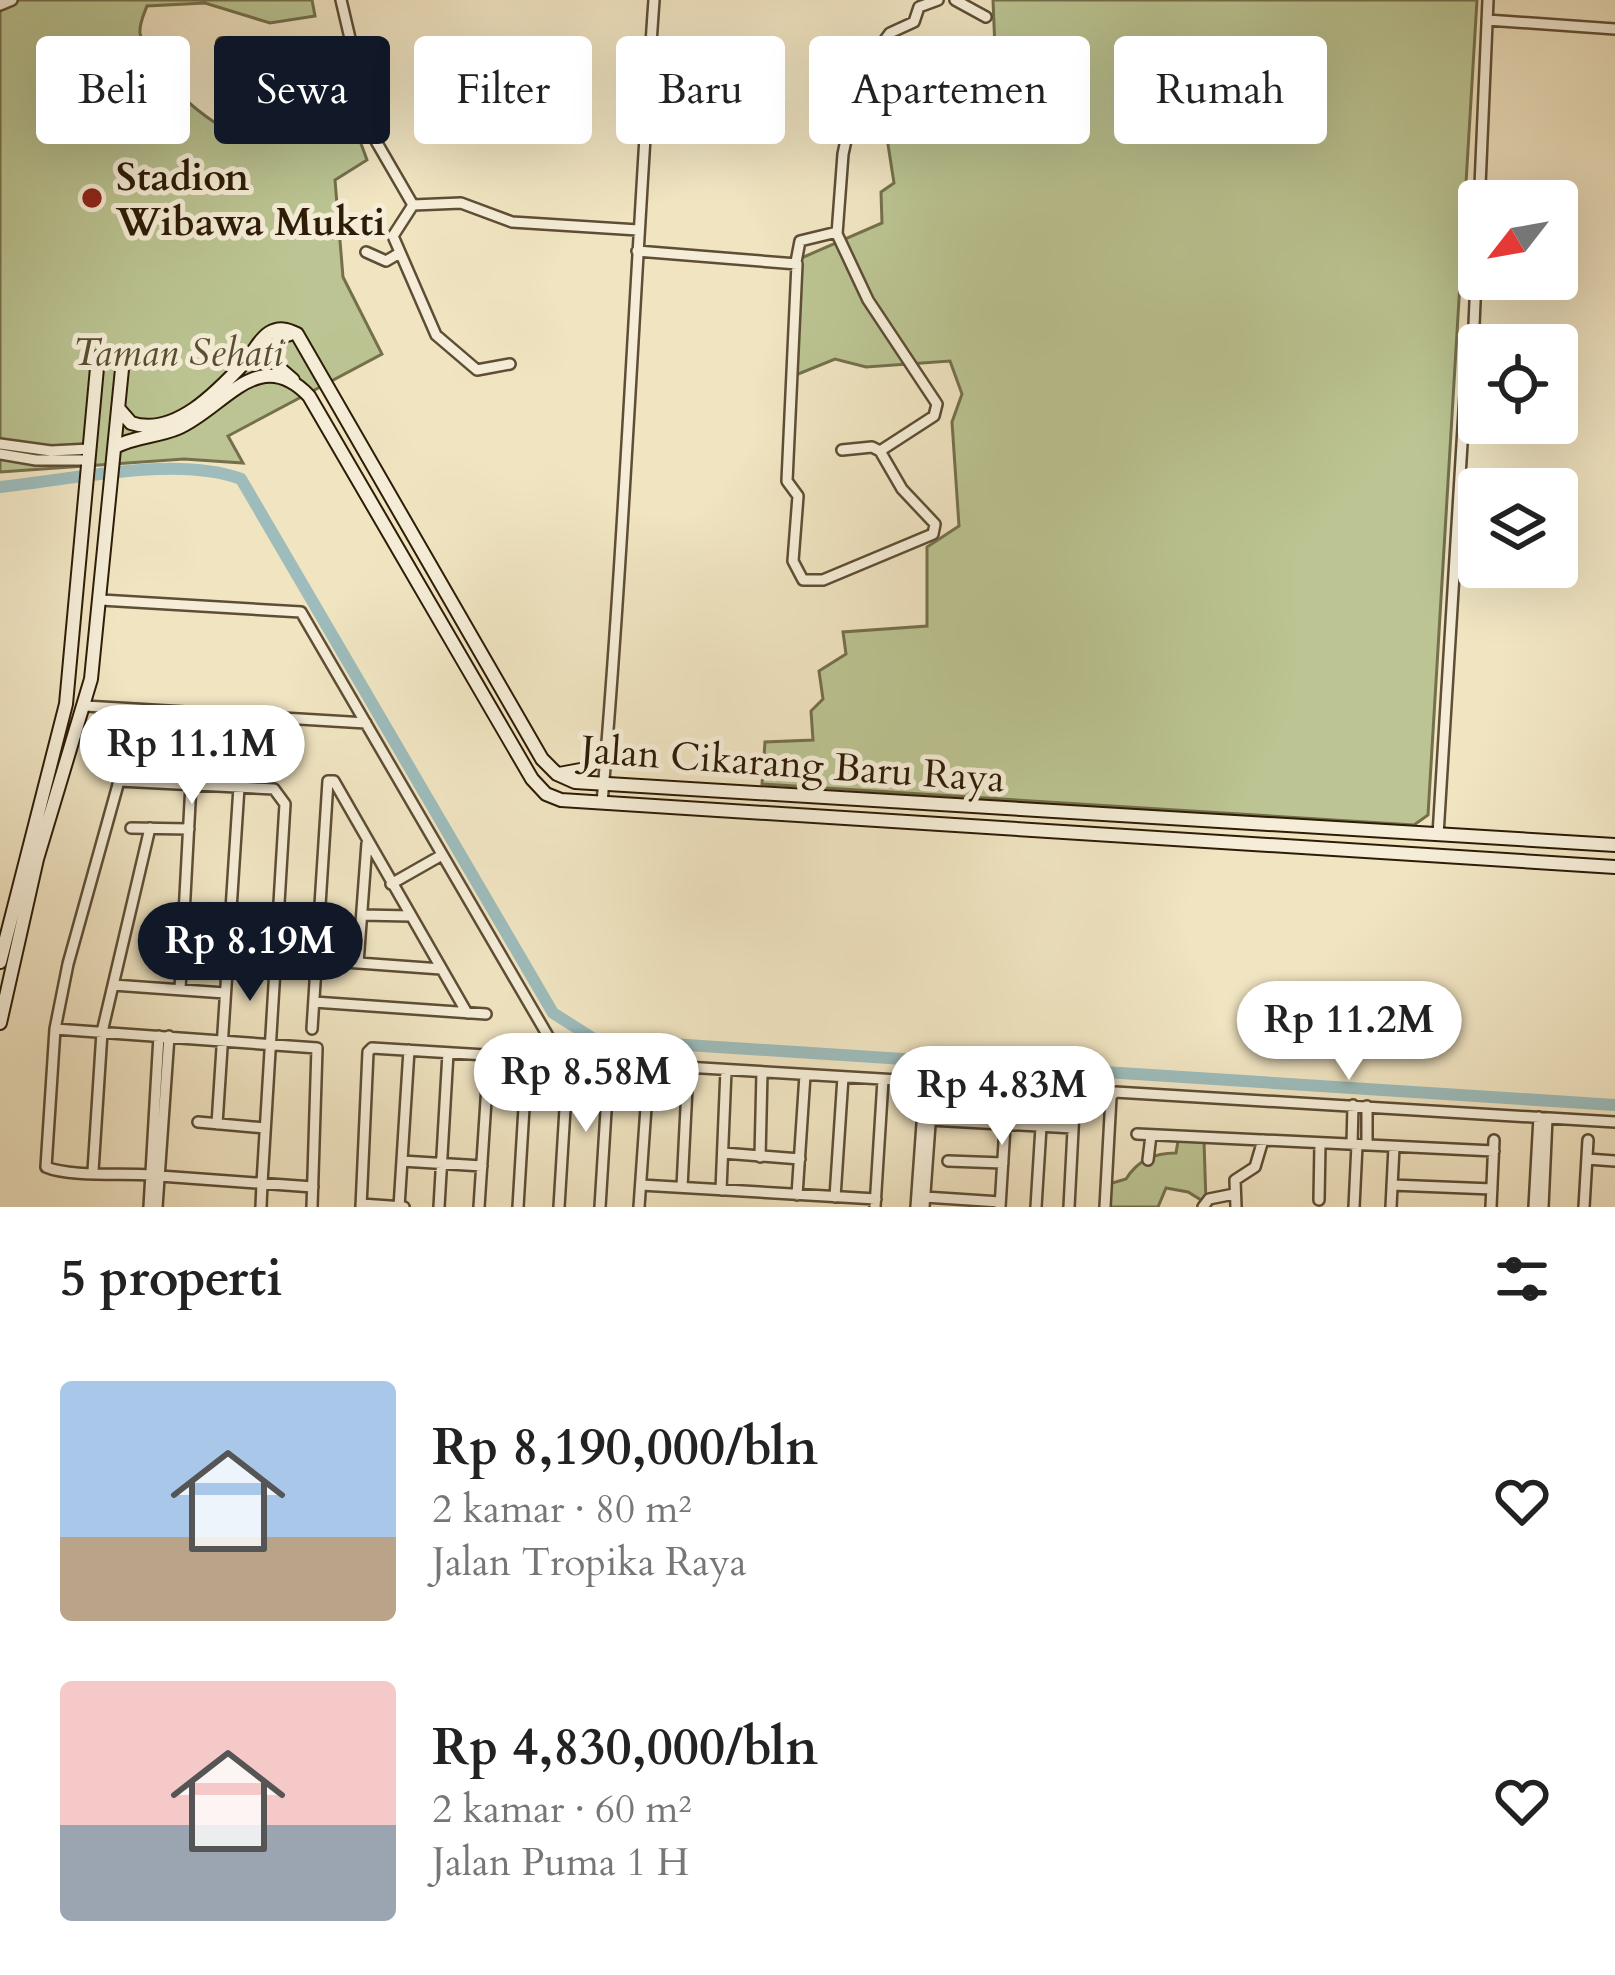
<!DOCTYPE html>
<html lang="id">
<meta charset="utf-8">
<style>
:root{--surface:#fff;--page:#f2f2f2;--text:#222;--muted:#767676;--accent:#111827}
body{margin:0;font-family:Cardo,serif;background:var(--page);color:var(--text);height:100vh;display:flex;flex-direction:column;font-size:45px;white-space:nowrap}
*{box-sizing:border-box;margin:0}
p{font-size:39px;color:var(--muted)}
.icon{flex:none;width:66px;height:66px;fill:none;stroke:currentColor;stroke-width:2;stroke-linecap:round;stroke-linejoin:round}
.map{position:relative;height:1207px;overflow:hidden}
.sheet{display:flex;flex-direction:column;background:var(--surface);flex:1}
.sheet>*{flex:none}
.banner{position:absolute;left:36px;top:36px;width:1545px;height:108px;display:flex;gap:24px}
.needle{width:78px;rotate:239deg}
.fabs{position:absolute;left:1458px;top:180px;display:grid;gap:24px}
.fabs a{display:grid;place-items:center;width:120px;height:120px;border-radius:12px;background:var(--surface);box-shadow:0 12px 48px #0002;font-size:60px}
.price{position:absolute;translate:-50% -102px;padding:0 27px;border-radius:42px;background:#fff;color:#222;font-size:39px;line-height:78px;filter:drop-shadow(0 3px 6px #0008)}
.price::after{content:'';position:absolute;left:50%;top:72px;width:36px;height:27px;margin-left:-18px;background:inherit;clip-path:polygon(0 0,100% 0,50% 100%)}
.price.on{background:var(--accent);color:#fff}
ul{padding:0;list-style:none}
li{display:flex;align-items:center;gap:36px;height:300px;padding:0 60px}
li span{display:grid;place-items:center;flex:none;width:336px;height:240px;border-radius:12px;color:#555}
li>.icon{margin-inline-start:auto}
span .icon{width:144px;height:144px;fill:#fffc;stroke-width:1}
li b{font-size:51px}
h2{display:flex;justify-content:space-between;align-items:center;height:144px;padding:0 60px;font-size:51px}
.pill{padding:0 42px;border-radius:12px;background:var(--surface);box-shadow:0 12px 48px #0002;font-size:42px;line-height:108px}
.pill.on{background:var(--accent);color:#fff}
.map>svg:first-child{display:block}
</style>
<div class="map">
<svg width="1615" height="1207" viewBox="0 0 1615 1207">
<rect width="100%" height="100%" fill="#f0e4c1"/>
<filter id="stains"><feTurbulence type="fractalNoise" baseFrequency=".00167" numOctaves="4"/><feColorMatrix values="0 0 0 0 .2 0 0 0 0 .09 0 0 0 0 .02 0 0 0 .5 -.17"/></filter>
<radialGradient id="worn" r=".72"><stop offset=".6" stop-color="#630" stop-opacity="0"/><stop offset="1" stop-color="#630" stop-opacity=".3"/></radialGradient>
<!-- green -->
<path fill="#bbc492" stroke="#74704c" stroke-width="3" d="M 0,0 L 312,0 L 315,16 L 270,23 L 205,3 L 147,6 C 144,14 139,24 140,33 C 145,70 209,127 244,137 C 274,146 326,139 357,133 L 367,160 L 335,180 L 343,277 L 382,354 L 228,436 L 243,463 L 184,459 L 0,472 Z
M 993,0 L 1477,0 L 1428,815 L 1414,825 L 762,784 L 765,742 L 813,740 L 811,711 L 823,699 L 819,671 L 846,654 L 843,632 L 927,626 L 927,547 L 959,526 L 952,422 L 962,394 L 950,361 L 866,367 L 835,359 L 791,377 L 799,259 L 882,223 L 881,192 L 894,183 L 887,138 L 941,123 L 937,101 L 906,108 L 902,86 L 995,49 Z
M 1178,1141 L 1204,1141 L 1206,1203 L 1188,1192 L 1166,1188 L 1158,1207 L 1107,1207 L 1109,1184 L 1126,1179 C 1138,1160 1154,1153 1176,1153 Z"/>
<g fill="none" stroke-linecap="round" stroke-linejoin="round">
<!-- river -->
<path stroke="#9dbcbb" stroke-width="12" d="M 0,487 C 70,480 176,455 241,479 L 553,1013 L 594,1039 L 1615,1105"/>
<!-- street casing -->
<g stroke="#5e4e35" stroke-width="14">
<path id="street" d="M 341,0 L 373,136 L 413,205
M 955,0 L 986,17
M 0,5 L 12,0
M 1487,20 L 1615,29
M 222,43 L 249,64 L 272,72 L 297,91 L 310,92 L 357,76
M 637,251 L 797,264 L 787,481 L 798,496 L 793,561 L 803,580 L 823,580 L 933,534 L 935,524 L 902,489 L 880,451 L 934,416 L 937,404 L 868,300 L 837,234 L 843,154 L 850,122 L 865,89 L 871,59 L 890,33 L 914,22 L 919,7 L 938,0
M 366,252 L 386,261 L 398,254
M 796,262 L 800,241 L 837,232
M 510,364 L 477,370 L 436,335 L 393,236 L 413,205 L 461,203 L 512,222 L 638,230
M 0,444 L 51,451 L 90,449
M 842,450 L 872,447 L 880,451
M 0,454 L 36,460 L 89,460
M 101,600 L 301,612 L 562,1060
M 85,706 L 366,723
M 328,781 L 334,781 L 467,1013
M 602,803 C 625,536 635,268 654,0
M 131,828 L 189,829
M 1438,835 L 1465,395 L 1474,325 L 1488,0
M 391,884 L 442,855
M 362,915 L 410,916
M 317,960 L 441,969
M 358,963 L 367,843
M 113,985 L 225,993
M 180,989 L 191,784
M 314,1002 L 486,1014
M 55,1029 L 317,1048 L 312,1207
M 312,1029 L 328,781
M 930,1120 L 1073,1128
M 198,1122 L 265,1128
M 217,1124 L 239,787
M 1137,1134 L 1494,1151
M 1352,1145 L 1353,1105
M 1367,1145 L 1367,1106
M 723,1153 L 800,1159
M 760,1157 L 762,1072
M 1587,1159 L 1615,1161
M 1148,1160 L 1151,1135
M 402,1161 L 482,1166
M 948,1161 L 1003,1163
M 93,1171 L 102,1032 L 150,828
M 641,1185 L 876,1199
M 1392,1185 L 1492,1189
M 682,1187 L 688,1068
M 721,1190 L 726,1070
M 797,1195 L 805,1075
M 835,1197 L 843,1077
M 925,1197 L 1000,1202
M 1319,1200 L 1320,1143
M 361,1204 L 404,1207
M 149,1207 L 159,1036
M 157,1207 L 169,1036
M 261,1207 L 262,1183 L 285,804 L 274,789 L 119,781 L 68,964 L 55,1029 L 46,1167 C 69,1177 123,1173 151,1175 L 160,1176 L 313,1187
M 361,1207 L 368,1052 L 372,1048 L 1112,1093
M 399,1207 L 409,1050
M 439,1207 L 448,1053
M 479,1207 L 489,1055
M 518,1207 L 527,1058
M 559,1207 L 568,1060
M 600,1207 L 609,1063
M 639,1207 L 649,1065
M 875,1207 L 883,1080
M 916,1207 L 925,1082
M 924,1207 L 933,1083
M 1000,1207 L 1006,1110
M 1036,1207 L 1041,1127
M 1069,1207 L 1074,1111
M 1105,1207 L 1111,1097 L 1115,1092 L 1615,1122
M 1203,1207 L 1209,1199 L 1234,1194
M 1236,1207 L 1235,1180 L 1255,1167 L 1263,1140
M 1354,1207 L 1357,1145
M 1391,1207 L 1394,1147
M 1491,1207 L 1494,1140
M 1534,1207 L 1539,1117
M 1543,1207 L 1547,1118
M 1584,1207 L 1588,1140"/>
</g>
<!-- secondary casing -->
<g stroke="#2d1c06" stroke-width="16">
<path id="secondary" d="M 290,334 L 280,337 L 273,352 L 278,367 L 293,380
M 118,408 L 131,423 C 174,438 218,391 245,362 C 253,354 259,339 269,333 C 279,327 287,329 297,334 L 542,759 L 557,774 L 575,782 L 1615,845
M 115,447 C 135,436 157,437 178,428 C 224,408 259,343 309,396 L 532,779 L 546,794 L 561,800 L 1615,867
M 559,774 L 586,769 L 608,750
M 0,962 L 66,704 L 98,357 L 110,355 L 123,359 L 91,679 L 37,859 L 0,1023"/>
</g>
<!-- street -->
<use href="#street" stroke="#f5edd7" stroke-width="9"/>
<!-- secondary -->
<use href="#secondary" stroke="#f5edd7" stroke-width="12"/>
</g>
<!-- markers -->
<circle fill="#8f2418" stroke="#f5edd7" stroke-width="4.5" cx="92" cy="198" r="12"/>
<g text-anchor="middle" stroke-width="10" stroke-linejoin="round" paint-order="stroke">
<!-- poi labels -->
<g font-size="39" font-weight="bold" fill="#2d1c06" stroke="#f5edd7" text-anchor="start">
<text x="116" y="190">Stadion<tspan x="116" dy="45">Wibawa Mukti</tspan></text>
</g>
<!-- park labels -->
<g font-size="39" font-style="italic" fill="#584e30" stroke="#f5edd7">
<text x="178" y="365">Taman Sehati</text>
</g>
<!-- street labels -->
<g font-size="39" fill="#2d1c06" stroke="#f5edd7">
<text transform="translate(793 763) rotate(4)" y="14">Jalan Cikarang Baru Raya</text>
</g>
</g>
<rect width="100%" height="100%" filter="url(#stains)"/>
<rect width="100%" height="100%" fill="url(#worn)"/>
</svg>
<div class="fabs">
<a><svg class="needle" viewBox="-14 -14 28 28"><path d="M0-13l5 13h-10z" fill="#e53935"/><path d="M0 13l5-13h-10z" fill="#767676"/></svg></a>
<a><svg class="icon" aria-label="locate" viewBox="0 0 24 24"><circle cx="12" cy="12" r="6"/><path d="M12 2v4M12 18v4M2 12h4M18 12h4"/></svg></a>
<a><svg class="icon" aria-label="layers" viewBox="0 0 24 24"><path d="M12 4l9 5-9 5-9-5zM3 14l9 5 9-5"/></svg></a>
</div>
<b class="price" style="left:192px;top:807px">Rp 11.1M</b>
<b class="price on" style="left:250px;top:1004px">Rp 8.19M</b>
<b class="price" style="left:1349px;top:1083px">Rp 11.2M</b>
<b class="price" style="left:586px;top:1135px">Rp 8.58M</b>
<b class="price" style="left:1002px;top:1148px">Rp 4.83M</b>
<div class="banner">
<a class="pill">Beli</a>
<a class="pill on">Sewa</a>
<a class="pill">Filter</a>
<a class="pill">Baru</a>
<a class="pill">Apartemen</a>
<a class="pill">Rumah</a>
</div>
</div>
<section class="sheet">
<h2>5 properti<svg class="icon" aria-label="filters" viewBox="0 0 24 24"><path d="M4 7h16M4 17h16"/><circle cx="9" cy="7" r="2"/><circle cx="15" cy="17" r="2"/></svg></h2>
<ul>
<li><span style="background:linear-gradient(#a9c7e8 65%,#b9a48a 0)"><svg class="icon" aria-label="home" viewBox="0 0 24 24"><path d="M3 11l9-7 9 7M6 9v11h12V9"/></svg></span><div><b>Rp 8,190,000/bln</b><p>2 kamar · 80 m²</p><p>Jalan Tropika Raya</p></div><svg class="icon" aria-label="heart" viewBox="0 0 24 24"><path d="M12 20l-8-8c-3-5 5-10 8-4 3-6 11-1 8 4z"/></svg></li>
<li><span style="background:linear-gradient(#f6c9c9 60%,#9aa5b1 0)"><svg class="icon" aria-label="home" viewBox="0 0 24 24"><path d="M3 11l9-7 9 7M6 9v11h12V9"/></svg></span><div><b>Rp 4,830,000/bln</b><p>2 kamar · 60 m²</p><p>Jalan Puma 1 H</p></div><svg class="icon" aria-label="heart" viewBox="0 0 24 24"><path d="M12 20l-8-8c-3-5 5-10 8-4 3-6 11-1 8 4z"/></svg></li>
</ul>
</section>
